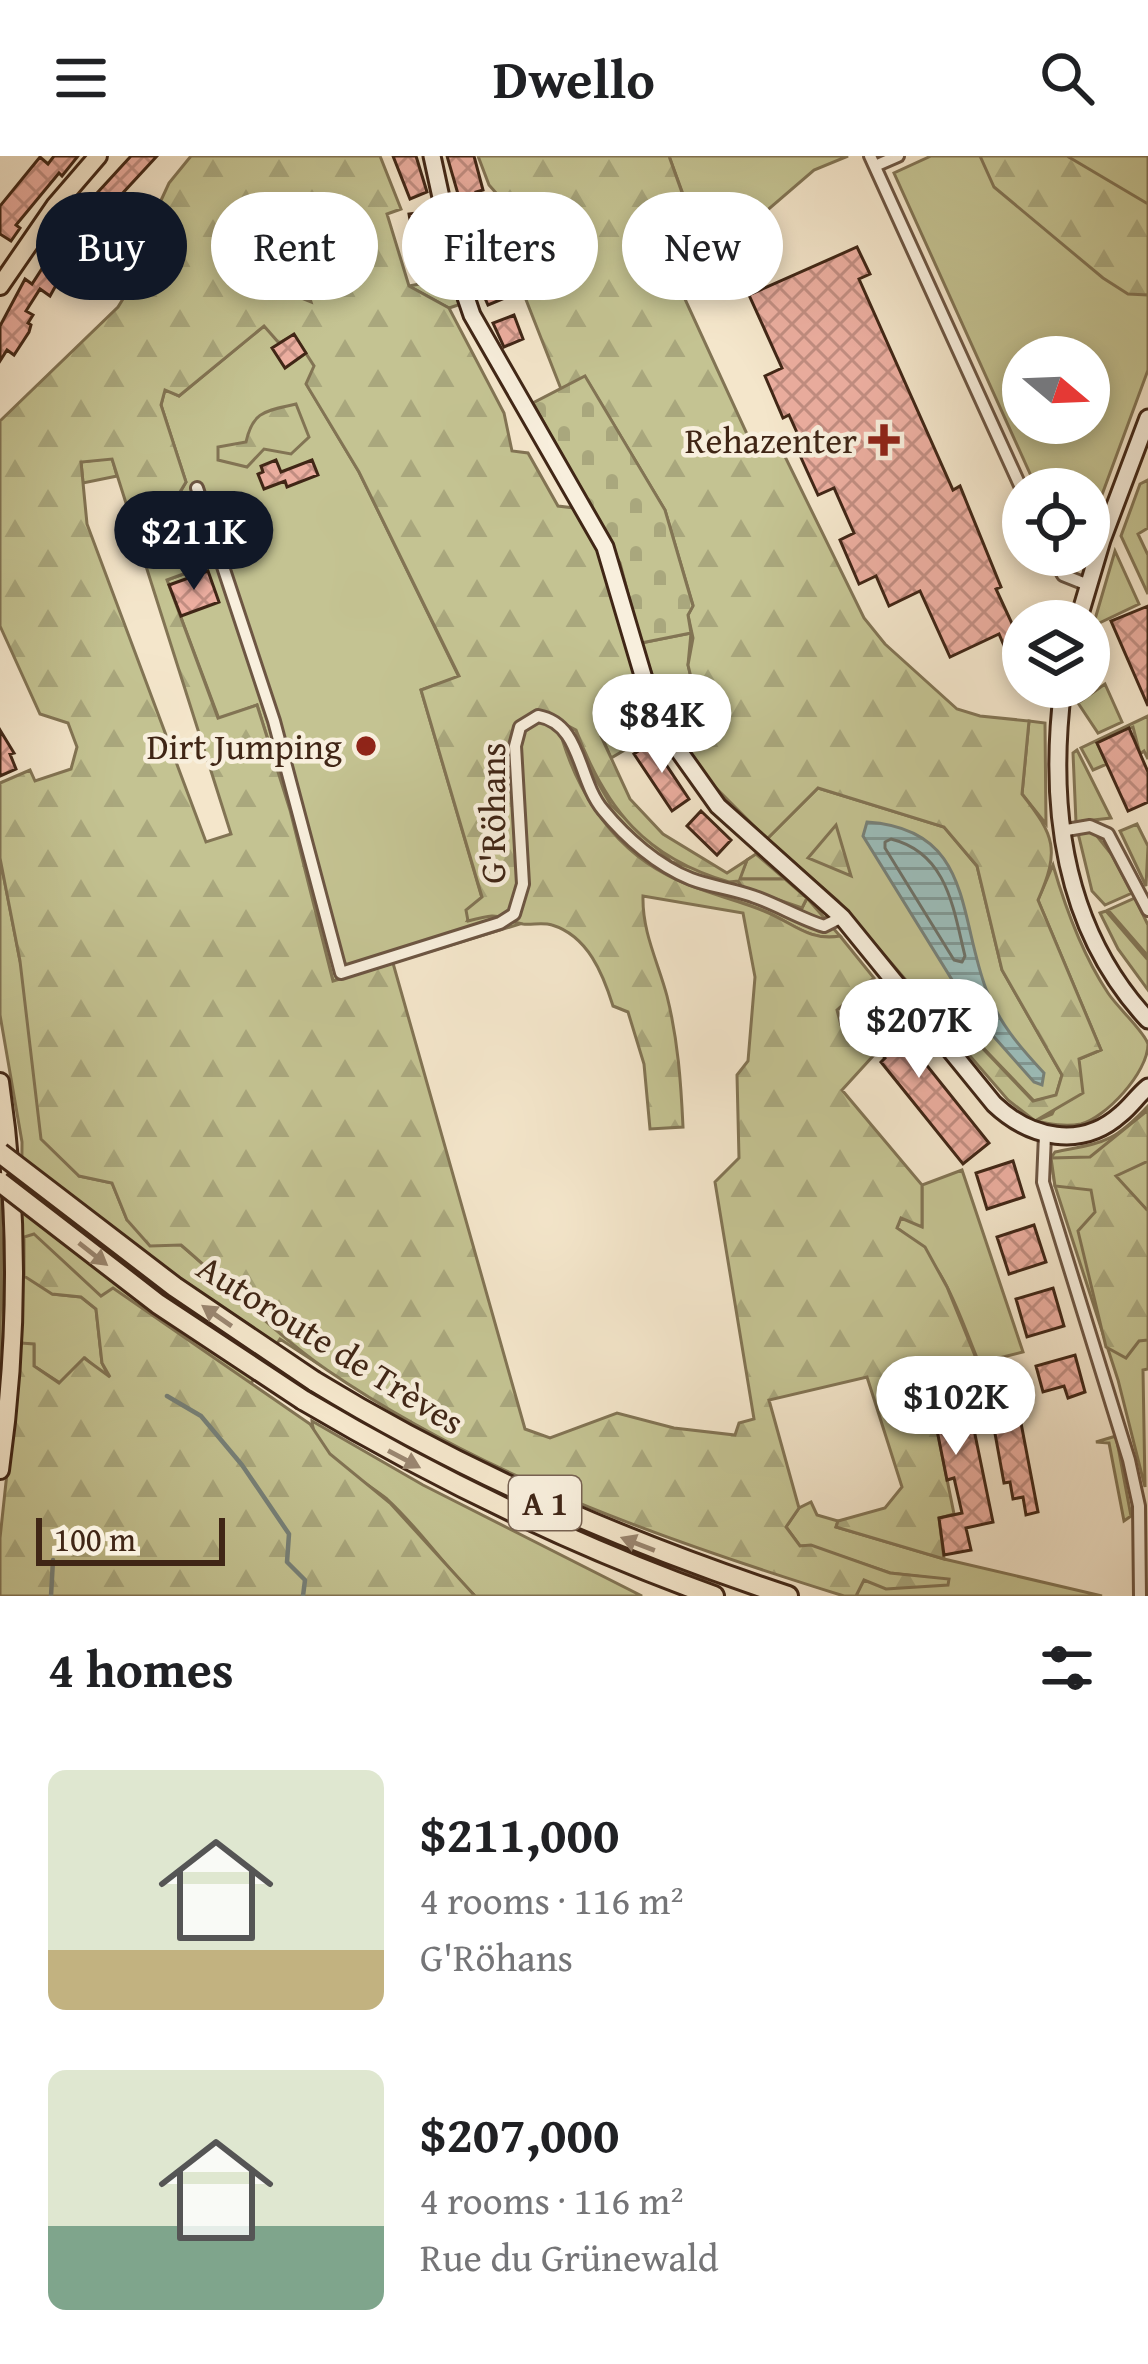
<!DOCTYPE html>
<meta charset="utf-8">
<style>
:root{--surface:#fff;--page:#f6f6f6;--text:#202124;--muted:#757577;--accent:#111827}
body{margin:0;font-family:"Gentium Book Plus",serif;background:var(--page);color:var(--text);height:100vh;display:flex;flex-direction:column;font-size:45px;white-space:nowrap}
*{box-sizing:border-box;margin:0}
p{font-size:39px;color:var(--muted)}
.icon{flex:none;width:66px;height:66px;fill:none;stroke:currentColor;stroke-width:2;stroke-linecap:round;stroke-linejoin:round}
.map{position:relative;height:1440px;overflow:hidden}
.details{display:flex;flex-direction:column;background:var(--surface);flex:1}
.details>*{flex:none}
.top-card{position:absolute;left:36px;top:36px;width:1077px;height:108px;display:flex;gap:24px}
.needle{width:78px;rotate:109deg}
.fabs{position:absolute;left:1002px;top:180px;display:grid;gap:24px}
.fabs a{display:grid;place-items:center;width:108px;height:108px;border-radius:50%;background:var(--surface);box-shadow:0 6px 18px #0003;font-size:60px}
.scale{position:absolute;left:36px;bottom:30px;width:189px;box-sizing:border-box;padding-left:12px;border:6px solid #402616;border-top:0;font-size:33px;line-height:42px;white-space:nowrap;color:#402616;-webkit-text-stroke:9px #f8efdd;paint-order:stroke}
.price{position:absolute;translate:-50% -102px;padding:0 27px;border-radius:42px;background:#fff;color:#222;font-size:39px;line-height:78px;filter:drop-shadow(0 3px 6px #0008)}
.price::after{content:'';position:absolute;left:50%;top:72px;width:36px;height:27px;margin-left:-18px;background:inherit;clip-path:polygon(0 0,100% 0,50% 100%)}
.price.active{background:var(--accent);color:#fff}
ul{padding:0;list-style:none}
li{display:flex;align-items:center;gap:36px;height:300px;padding:0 48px}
li span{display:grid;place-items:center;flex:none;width:336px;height:240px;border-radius:18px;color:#555}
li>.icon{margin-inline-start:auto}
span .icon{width:144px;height:144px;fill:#fffc;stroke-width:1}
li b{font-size:51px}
h2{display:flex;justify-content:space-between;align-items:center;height:144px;padding:0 48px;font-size:51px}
.chip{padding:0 42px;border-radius:54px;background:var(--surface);box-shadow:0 6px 18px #0003;font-size:42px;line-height:108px}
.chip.active{background:var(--accent);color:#fff}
header{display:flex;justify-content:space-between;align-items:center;height:156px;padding:0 48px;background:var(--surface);font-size:54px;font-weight:800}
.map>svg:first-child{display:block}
</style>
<header><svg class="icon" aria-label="menu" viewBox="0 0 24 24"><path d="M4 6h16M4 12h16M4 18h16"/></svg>Dwello<svg class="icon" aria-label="search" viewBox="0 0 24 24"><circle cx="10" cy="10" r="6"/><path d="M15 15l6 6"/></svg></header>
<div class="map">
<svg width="1148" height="1440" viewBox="0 0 1148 1440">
<defs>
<pattern id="forest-firs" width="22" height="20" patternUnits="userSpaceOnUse" patternTransform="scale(3)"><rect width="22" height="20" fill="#c4c392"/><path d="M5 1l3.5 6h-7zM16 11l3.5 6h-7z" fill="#a9a77d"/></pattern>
<pattern id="cemetery-stones" width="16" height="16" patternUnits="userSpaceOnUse" patternTransform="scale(3)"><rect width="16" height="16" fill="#c4c392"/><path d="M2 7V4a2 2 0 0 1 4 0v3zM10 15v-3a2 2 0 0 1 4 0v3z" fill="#a9a77d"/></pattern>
<pattern id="water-rules" width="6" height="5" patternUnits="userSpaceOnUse" patternTransform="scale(3)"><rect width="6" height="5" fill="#9cbebb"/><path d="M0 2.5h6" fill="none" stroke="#819a97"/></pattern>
<pattern id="building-cross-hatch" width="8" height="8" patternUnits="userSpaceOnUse" patternTransform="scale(3)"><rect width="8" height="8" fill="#ecaea0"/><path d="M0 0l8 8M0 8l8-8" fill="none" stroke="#c18d81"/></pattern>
</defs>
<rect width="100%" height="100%" fill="#f4e6cb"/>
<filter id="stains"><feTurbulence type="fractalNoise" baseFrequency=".00167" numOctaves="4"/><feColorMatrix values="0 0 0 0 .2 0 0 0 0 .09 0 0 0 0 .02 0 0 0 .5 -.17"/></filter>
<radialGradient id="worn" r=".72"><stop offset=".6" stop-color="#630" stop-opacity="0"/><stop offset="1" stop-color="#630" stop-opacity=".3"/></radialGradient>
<!-- green -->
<path fill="#c4c392" stroke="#827454" stroke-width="3" fill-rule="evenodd" d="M 669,0 L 848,0 L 814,14 L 757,63 L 747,52 L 687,49 Z
M 931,0 L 1148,0 L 1148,214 L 1089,374 L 1089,333 L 1037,333 L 894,17 ZM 1023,201 L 1089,201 L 1089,267 L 1023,267 Z
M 452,122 L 461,148 L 449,152 L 409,130 Z
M 264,170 L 294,178 L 315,210 L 307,229 L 359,316 L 459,521 L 421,534 L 482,742 L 468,764 L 498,757 L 520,768 L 333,825 L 290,654 L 257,549 L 219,563 L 167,424 L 189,416 L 186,406 L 151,385 L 162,370 L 159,346 L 180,336 L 186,326 L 161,249 L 165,233 L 179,240 Z
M 112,302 L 117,320 L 83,327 L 81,306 Z
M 1148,324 L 1148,372 L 1138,378 L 1148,399 L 1148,438 L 1121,380 L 1140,328 Z
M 1115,395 L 1139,448 L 1093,470 Z
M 691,477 L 688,509 L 696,542 L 671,573 L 641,487 Z
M 1105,528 L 1122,566 L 1098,577 L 1078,547 Z
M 639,537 L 655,576 L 611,602 L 600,577 Z
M 1148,560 L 1148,603 L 1144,595 L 1140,598 L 1133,571 L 1097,587 L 1107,608 L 1093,614 L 1081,592 Z
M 555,563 L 576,574 L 590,613 L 611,649 L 672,706 L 738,725 L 802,752 L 807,742 L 840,780 C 809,786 792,766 763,755 C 732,742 696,735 666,719 C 601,684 578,628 555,563 Z
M 1029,565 L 1045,567 L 1046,668 L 1022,638 Z
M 1077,594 L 1111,662 L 1076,666 L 1073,597 Z
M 818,632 L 944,671 L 977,710 L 1002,814 L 1062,919 L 1056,940 L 1034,945 L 968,876 L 957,885 L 929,852 L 941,842 L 930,828 L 917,837 L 838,745 L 767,683 Z
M 1137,668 L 1148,690 L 1146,730 L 1120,675 Z
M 1093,675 L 1112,699 L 1132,737 L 1105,749 L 1092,735 L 1078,677 Z
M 756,698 L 785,723 L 739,723 L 747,704 Z
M 0,702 L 20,805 L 79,1020 L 112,1027 L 127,1064 L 181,1089 L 323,1211 L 280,1183 L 250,1229 L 113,1133 L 101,1141 L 52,1138 L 81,1141 L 96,1153 L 102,1207 L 111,1225 L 85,1202 L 60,1227 L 34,1210 L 34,1189 L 21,1187 L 22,986 L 0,859 Z
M 1053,709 C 1066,754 1082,798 1108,837 C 1117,851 1144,875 1148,888 C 1148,917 1105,962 1081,968 C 1065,971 1050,968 1035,965 L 1052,958 L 1079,903 L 1101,894 L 1038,744 Z
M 1135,742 L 1148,769 L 1148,800 L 1108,754 Z
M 1106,755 L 1148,804 L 1148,834 L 1118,793 L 1100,757 Z
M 1148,950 L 1148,1213 L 1143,1214 L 1145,1331 L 1118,1224 L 1055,1030 L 1051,1002 L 1055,996 C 1104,986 1112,988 1148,950 Z
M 962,1014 L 1023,1196 L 979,1207 C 957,1154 945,1105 897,1072 L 901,1061 L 922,1070 L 922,1029 Z
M 0,1021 L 4,1197 L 0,1232 Z
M 312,1265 L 423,1329 L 642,1440 L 475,1440 C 444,1410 419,1372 387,1343 C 362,1323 314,1299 312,1265 Z
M 1116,1280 L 1131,1360 L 1124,1365 L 1109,1287 L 1096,1286 Z
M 811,1346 L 817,1359 L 838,1365 L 836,1371 L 944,1403 L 1102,1440 L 856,1440 L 863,1424 L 949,1424 L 890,1417 L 811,1390 L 800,1390 L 786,1371 L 799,1352 Z"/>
<!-- forest -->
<path fill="url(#forest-firs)" stroke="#827454" stroke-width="3" fill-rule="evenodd" d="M 191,0 L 380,0 L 401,53 L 387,58 L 409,130 L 449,152 L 504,257 L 512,295 L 528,297 L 558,350 L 574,352 L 608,413 L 639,537 L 600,578 L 630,643 L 663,678 L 727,717 L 747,704 L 740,723 L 785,723 L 807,742 L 802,752 L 742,731 L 738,725 L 729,726 C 646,702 606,654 576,574 L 557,564 C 572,627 607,688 667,719 C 696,735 732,742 764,755 C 792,766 809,786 840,780 L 874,822 L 837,854 L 841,869 L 873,900 L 842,934 L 922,1029 L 922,1071 L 901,1062 L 897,1072 L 925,1091 L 947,1131 L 980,1212 L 967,1209 L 911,1222 L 922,1266 L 935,1264 L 954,1358 L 939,1362 L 944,1403 L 836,1371 L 838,1365 L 885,1352 L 902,1331 L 867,1221 L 769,1244 L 799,1352 L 786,1371 L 800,1390 L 811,1389 L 890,1417 L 949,1423 L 948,1429 L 886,1433 L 864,1424 L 856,1440 L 844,1440 C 664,1384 484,1321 327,1214 C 275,1178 229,1130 181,1089 L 150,1090 L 127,1064 L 112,1027 L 79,1020 L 41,983 L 20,805 L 0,702 L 0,627 L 30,614 L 35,625 L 71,613 L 77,591 L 68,567 L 40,558 L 0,470 L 0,265 L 118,151 L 170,67 L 157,53 L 169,27 ZM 264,48 L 293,52 L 302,64 L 291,83 L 311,146 L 252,122 L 236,85 ZM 264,170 L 279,187 L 294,179 L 314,210 L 306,228 L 359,316 L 459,520 L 421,534 L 482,741 L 466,754 L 468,765 C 505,755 492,762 523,768 C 532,769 543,766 552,769 C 588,780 603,818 613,850 L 628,856 L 644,908 L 650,973 L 683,971 C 681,927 678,884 667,840 C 658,806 642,776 643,740 L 743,757 L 755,821 L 748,905 L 737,919 L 739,1002 L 715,1026 L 754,1263 L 739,1267 L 735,1279 L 674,1272 L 617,1257 L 550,1282 L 525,1273 L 393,807 L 333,825 L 290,654 L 257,549 L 218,562 L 167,424 L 189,416 L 186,406 L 152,385 L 162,370 L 159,346 L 180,336 L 186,326 L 161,249 L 165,234 L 179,240 ZM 112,303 L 231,678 L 206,686 L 87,368 L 81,306 Z
M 478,0 L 669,0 L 686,48 L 697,41 L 747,52 L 757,63 L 678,128 L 752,289 L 774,278 L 864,462 L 885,488 L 957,553 L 980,560 L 1029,565 L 1022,638 C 1055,680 1060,694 1038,744 L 1101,894 L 1079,903 L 1083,937 L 1035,965 L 1008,944 L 957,885 L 967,876 L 1033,945 L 1056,939 L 1062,919 L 1002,814 L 977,710 L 944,671 L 818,632 L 767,683 L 709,625 L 671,573 L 696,542 L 688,509 L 693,482 L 688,459 L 693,449 L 665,354 L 585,221 L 561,233 L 523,136 L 528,73 L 489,29 Z
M 980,0 L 1067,0 L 1148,48 L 1148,139 L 1128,138 L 1103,122 L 994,31 Z
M 296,248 L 309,281 L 291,298 L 264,293 L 247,311 L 218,304 L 218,291 L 246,286 C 253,254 267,255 296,248 Z
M 836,669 L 851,720 L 808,702 Z
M 1148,954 L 1148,1005 L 1116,1020 L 1148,1055 L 1148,1184 L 1139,1185 L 1126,1202 L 1106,1191 L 1078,1075 L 1095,1056 L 1091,1034 L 1055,1030 L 1051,1002 L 1090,1001 Z
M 34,1078 L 101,1140 L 113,1132 L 310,1268 L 330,1298 L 390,1347 L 475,1440 L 0,1440 L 0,1382 L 21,1187 L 34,1188 L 34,1210 L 59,1227 L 84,1202 L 110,1221 L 102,1207 L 96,1153 L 81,1141 L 52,1138 L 24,1120 L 24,1081 Z"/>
<!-- cemetery -->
<path fill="url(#cemetery-stones)" stroke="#827454" stroke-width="3" d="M 585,220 L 665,354 L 693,450 L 688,459 L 691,477 L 641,487 L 620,407 L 533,247 Z"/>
<!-- water -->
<path fill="url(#water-rules)" stroke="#778179" stroke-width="3" d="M 867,666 C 972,673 958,758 986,833 C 999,867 1019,890 1044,917 L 1042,929 L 1034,926 L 972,856 L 863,680 Z"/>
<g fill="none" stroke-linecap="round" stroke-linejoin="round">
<!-- shore -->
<path stroke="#6e7268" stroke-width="3" d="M 891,683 C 947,697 953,751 965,800 L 962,806 L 954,804 L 885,692 L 885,686 Z"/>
<!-- stream -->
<path stroke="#778179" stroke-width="4.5" d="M 167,1240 L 201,1260 L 242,1309 L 289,1378 L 287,1406 L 305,1424 L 303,1440
M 51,1440 L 53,1404"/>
</g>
<!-- building -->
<path fill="url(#building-cross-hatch)" stroke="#402616" stroke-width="3" d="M 54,0 L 78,0 L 62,20 L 59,17 L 16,69 L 20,72 L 11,85 L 0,78 L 0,50 L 40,1 L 48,8 Z
M 131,0 L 157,0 L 84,79 L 50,140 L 40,133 L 26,155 L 33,159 L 28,167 L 31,169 L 29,176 L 14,199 L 7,194 L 0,205 L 0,170 L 25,123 L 32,128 L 76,60 Z
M 393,0 L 416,0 L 427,36 L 410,43 Z
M 447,0 L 474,0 L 483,34 L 476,36 L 484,65 L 490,64 L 495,87 L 489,88 L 491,99 L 472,103 L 467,69 Z
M 293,52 L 303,64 L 262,98 L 285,119 L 293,115 L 300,126 L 290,132 L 287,127 L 278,132 L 264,109 L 261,113 L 253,106 L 258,95 L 253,89 L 253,81 Z
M 432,55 L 446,120 L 428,123 L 419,74 L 412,75 L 409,58 Z
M 857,91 L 870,118 L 859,123 L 953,334 L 960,330 L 1001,431 L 996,433 L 1020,485 L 1005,492 L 999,478 L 950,501 L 920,435 L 889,450 L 876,420 L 859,428 L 840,384 L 854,377 L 834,332 L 818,339 L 798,295 L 804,292 L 789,259 L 783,262 L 765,220 L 782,212 L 749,139 Z
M 495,117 L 505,142 L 488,149 L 477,124 Z
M 514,159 L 523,183 L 504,191 L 493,167 Z
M 294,178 L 306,197 L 285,212 L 272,192 Z
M 276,304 L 281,316 L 312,304 L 318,319 L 287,331 L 285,325 L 264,333 L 258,318 L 263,316 L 261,310 Z
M 208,415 L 219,446 L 181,460 L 169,429 Z
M 1148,450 L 1148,550 L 1111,465 Z
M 1129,572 L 1148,616 L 1148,646 L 1128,655 L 1097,587 Z
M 0,574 L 14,597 L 10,598 L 16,613 L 0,620 Z
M 651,586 L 689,643 L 672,655 L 634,598 Z
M 701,655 L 731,684 L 717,699 L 687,670 Z
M 868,836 L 989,987 L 963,1008 L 881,906 L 885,902 L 847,852 Z
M 1013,1005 L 1024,1041 L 987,1053 L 976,1017 Z
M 1034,1069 L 1046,1106 L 1009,1118 L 997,1081 Z
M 1053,1132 L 1064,1170 L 1027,1181 L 1016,1143 Z
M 1075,1199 L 1085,1236 L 1068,1242 L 1064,1230 L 1043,1236 L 1036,1210 Z
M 936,1219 L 938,1230 L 964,1225 L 993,1366 L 966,1372 L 971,1394 L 944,1399 L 939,1362 L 962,1357 L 954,1322 L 947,1324 L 935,1264 L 922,1267 L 913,1224 Z
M 1021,1267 L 1038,1356 L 1026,1359 L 1023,1341 L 1013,1343 L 1010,1326 L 1004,1327 L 994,1272 Z"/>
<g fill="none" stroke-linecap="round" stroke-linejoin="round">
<!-- street casing -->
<g stroke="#6d5643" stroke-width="16">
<path id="street" d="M 870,0 L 1023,336
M 875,10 L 898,0
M 197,332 L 274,565 L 341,817 L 500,767 L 514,758 L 523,728 L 515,590 L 520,571 L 538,560 C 582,568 577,623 603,654 C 626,682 658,710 691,723 C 712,731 734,733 755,741 C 778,749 801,763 824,770 L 842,761
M 1052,399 L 1063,419 L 1088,429
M 1061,675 L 1090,670 L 1108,678 L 1148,754
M 1045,979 L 1043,1026 L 1129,1304 L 1139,1350 L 1140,1440"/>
</g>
<!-- secondary casing -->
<g stroke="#402616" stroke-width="21">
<path id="secondary" d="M 432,0 L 457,115 L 472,159 L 605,391 L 647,533 L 664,574 L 718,650 L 842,761 L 994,948 C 1030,982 1081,994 1121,958 C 1131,950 1138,939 1148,931
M 1078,465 L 1102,384 L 1148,262
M 1063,531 C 1048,650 1063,773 1148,864"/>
</g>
<!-- primary casing -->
<g stroke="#402616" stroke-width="22">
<path id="primary" d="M 0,130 L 55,50 L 98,0
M 0,926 C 19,1054 18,1186 0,1314"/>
</g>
<!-- highway casing -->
<g stroke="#402616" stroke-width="24">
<path id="highway" d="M 314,1225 C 464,1317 622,1385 788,1440
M 303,1244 C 435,1322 569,1388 714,1440"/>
</g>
<!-- street -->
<use href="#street" stroke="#f8efdd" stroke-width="10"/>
<!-- secondary -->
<use href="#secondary" stroke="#f8efdd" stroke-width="15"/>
<!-- primary -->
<use href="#primary" stroke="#f4e6cb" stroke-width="16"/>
<!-- highway -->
<use href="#highway" stroke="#f4e6cb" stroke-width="18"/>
<!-- highway-bridge casing -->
<g stroke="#402616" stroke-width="24" stroke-linecap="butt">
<path id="highway-bridge" d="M 0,997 L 175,1131 L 314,1225
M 0,1026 L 158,1148 L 303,1244"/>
</g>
<!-- highway-bridge -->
<use href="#highway-bridge" stroke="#f4e6cb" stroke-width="18"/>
</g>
<!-- one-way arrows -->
<defs><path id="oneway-solid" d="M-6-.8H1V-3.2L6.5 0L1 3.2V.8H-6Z" transform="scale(3)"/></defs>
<g fill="#9a8670">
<use href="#oneway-solid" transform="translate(93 1098) rotate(38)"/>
<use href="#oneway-solid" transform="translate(217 1160) rotate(-145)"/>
<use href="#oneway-solid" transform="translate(404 1303) rotate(28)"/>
<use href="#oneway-solid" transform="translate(638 1388) rotate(-159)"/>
</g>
<!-- markers -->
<g fill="#8f2418" stroke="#f8efdd" stroke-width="4.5">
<path d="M878 266h12v12h12v12h-12v12h-12v-12h-12v-12h12z"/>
<circle cx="366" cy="590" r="12"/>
</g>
<g text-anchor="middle" stroke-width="9" stroke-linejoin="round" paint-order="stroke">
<!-- shield labels -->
<rect fill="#f8efdd" stroke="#776252" stroke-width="3" x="509" y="1320" width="72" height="54" rx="9"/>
<g font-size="33" font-weight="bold" fill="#402616">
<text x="545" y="1359">A 1</text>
</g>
<!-- poi labels -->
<g font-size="36" fill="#402616" stroke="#f8efdd" text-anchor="end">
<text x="857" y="297">Rehazenter</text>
<text x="342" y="603">Dirt Jumping</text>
</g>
<!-- street labels -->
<g font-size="36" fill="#402616" stroke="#f8efdd">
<text transform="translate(492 657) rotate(-90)" y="13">G'Röhans</text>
<text transform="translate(331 1188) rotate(32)" y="13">Autoroute de Trèves</text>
</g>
</g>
<rect width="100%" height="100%" filter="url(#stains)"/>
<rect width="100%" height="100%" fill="url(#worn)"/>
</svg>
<div class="fabs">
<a><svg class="needle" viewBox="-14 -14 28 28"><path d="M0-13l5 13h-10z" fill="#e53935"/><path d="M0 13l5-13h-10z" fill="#757577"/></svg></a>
<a><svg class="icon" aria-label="locate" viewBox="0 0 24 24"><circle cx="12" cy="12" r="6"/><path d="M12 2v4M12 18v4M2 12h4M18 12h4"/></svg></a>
<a><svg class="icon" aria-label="layers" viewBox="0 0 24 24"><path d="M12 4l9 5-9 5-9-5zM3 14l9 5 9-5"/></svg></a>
</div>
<div class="scale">100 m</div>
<b class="price active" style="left:194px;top:437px">$211K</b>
<b class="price" style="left:662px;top:620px">$84K</b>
<b class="price" style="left:919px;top:925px">$207K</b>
<b class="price" style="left:956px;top:1302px">$102K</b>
<div class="top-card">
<a class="chip active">Buy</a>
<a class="chip">Rent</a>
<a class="chip">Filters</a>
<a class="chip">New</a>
</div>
</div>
<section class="details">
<h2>4 homes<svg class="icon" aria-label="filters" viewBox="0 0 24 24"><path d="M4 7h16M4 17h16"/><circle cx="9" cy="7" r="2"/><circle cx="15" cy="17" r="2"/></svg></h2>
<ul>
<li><span style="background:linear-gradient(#dfe7d0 75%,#c2b280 0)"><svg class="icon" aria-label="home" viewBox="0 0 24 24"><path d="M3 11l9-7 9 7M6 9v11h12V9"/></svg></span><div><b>$211,000</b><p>4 rooms · 116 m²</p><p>G'Röhans</p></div></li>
<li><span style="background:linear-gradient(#dfe7d0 65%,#7fa58c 0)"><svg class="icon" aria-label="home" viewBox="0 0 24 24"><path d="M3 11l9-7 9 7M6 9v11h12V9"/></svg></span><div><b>$207,000</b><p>4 rooms · 116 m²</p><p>Rue du Grünewald</p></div></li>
</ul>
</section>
